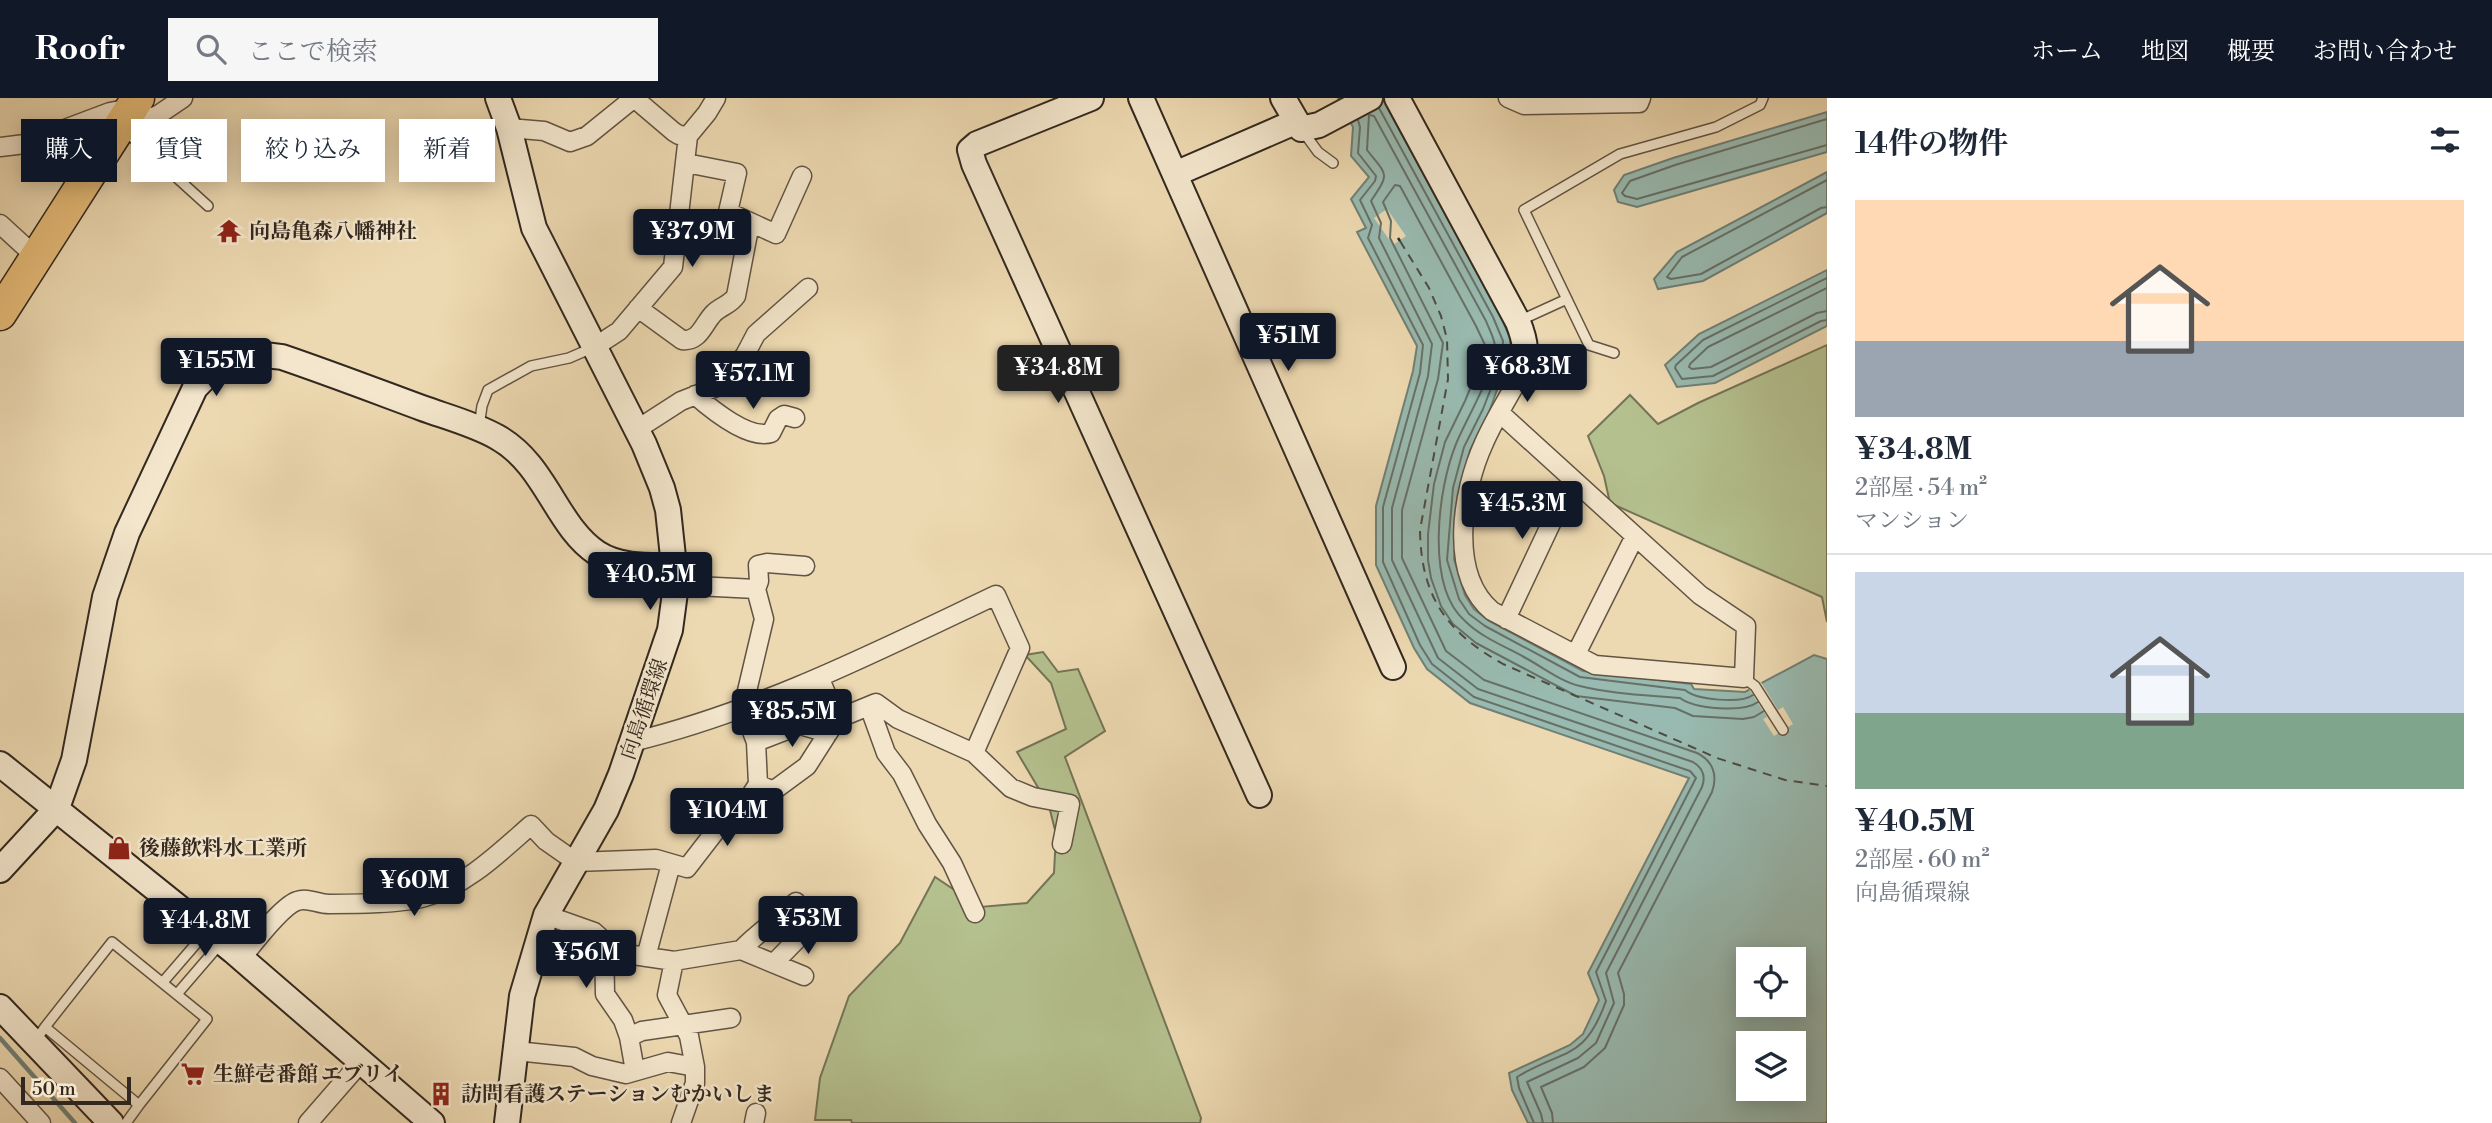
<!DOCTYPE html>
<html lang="ja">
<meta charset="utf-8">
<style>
:root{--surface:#fff;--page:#f6f6f7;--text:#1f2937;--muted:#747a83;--line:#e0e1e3;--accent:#111827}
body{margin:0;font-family:"Libre Bodoni","Noto Serif JP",serif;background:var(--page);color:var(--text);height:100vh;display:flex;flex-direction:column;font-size:26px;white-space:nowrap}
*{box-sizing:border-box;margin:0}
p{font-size:23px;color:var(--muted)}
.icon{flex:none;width:38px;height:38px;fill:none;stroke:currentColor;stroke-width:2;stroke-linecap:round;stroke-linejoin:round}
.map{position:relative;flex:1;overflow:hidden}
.sheet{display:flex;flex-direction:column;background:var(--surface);width:665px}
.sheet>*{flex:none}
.guide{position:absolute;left:21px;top:21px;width:665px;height:63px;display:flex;gap:14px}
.controls{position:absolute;left:1736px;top:849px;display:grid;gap:14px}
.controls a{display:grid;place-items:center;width:70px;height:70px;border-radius:0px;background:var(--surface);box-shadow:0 4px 18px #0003;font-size:35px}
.scale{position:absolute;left:21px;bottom:18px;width:110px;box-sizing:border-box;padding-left:7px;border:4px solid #33281f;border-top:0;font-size:19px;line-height:24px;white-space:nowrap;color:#33281f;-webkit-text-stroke:5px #f3e6cc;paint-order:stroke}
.price{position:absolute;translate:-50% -60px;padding:0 16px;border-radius:7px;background:var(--accent);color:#fff;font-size:23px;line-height:46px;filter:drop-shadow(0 2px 4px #0008)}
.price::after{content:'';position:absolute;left:50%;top:42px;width:21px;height:16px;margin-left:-10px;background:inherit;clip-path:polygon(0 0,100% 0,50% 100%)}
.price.current{background:#222;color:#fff}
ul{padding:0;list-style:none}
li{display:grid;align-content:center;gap:14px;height:371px;padding:0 28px}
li+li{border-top:2px solid var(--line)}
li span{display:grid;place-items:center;height:217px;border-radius:0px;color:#555}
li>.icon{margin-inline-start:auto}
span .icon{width:126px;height:126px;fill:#fffc;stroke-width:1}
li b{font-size:30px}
h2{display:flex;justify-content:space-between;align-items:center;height:84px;padding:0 28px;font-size:30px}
.tag{padding:0 24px;border-radius:0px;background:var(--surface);box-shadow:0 4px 18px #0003;font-size:24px;line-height:63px}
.tag.current{background:var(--accent);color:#fff}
header{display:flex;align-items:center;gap:42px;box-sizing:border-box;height:98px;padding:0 35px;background:var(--accent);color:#fff}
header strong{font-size:33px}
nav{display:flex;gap:38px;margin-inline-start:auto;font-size:24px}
.search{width:490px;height:63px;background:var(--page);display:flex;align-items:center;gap:18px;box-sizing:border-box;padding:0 24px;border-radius:0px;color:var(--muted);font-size:26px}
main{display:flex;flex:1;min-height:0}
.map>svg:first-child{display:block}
</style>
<header>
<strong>Roofr</strong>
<div class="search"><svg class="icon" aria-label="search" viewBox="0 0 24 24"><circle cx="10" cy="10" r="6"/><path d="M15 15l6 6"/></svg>ここで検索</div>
<nav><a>ホーム</a><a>地図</a><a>概要</a><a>お問い合わせ</a></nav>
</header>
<main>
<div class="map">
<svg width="1827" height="1025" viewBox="0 0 1827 1025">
<rect width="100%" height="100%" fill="#edd9b1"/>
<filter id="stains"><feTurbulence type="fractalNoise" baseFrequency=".00286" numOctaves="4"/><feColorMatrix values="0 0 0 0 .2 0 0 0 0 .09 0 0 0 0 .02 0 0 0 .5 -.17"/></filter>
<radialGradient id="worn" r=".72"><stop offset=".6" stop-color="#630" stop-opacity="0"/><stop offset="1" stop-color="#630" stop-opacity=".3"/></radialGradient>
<!-- green -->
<path fill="#b4c08e" stroke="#747456" stroke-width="2" d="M 1827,247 L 1827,524 L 1822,499 L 1610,405 L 1604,378 L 1588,338 L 1630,297 L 1658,326 L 1698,305 Z
M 1043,554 L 1058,574 L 1078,571 L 1105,633 L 1065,659 L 1201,1020 L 1200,1025 L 852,1025 L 851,1022 L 815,1022 L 820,980 L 849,898 L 900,845 L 935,779 L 980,809 L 1027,805 L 1054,775 L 1056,736 L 1049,708 L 1017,654 L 1066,631 L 1051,585 L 1025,557 Z"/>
<!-- water -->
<path fill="#99bab0" stroke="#708076" stroke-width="2" fill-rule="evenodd" d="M 1338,0 L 1382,0 L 1500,216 L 1510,241 L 1511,253 L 1489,314 L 1470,352 L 1460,390 L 1454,461 L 1465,497 L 1474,511 L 1489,523 L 1583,573 L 1691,586 L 1694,591 L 1745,594 L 1814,557 L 1827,561 L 1827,1025 L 1528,1025 L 1512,992 L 1509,975 L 1570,947 L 1583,936 L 1599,902 L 1588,875 L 1689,680 L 1470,605 L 1427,571 L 1414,550 L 1376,467 L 1376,408 L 1413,273 L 1417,248 L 1357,134 L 1366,130 L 1351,101 L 1369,79 L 1351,58 L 1353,29 ZM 1748,861 L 1794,861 L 1794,906 L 1748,906 ZM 1748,945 L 1794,945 L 1794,990 L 1748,990 Z
M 1827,14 L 1827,54 L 1637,109 L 1618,104 L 1614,92 L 1624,77 L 1673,60 Z
M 1827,74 L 1827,115 L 1703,183 L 1658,191 L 1654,181 L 1677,154 Z
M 1827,172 L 1827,228 L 1715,285 L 1677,289 L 1665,267 L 1699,236 Z"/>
<!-- pier -->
<path fill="#edd9b1" d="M 1387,111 L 1406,138 L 1393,147 L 1374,120 Z
M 1761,584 L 1778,612 L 1783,609 L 1793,626 L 1774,638 L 1763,621 L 1767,619 L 1749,591 Z"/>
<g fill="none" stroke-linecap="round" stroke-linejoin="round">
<!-- shore -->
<path stroke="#667168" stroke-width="2" d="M 1379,10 L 1493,219 L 1503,243 L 1502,262 L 1483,311 L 1464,349 L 1453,390 L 1447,462 L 1459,501 L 1469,516 L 1485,528 L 1580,579 L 1685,592 C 1696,602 1741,606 1753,597
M 1827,21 L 1675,67 L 1630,83 L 1622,95 L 1625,98 L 1637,101 L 1827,47
M 1358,22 L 1360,29 L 1358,55 L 1376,78 L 1375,83 L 1360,102 L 1372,127 L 1368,140 L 1423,247 L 1420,275 L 1383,409 L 1383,464 L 1420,547 L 1432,566 L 1474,599 L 1690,673 L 1696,680 L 1596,874 L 1606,903 C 1584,964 1564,950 1517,979 L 1519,990 L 1534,1025
M 1827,82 L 1682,159 L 1667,179 L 1671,181 L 1701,176 L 1821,110 L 1827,109
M 1827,180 L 1703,242 L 1676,267 L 1675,270 L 1682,281 L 1713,278 L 1821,223 L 1827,222
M 1827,190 L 1708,249 L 1690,266 L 1689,269 L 1692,271 L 1711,269 L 1817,215 L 1827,213
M 1543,1025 L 1541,1016 L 1527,984 L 1578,960 L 1596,945 L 1614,905 L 1606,875 L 1702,689 C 1706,678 1703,670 1693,664 L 1478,591 L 1438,560 L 1392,462 L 1392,410 L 1428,278 L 1432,246 L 1379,140 L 1381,125 L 1371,103 C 1390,74 1388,79 1367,52 L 1369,17 L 1374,18 L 1486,223 C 1489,231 1494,239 1495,248 C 1498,268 1464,325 1456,346 C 1438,390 1425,488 1465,523 C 1481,539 1504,548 1524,559 C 1541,568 1561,584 1580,588 C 1612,596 1647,597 1680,600 C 1695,611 1743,615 1758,604
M 1553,1025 L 1552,1015 L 1541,989 L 1584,969 L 1605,950 L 1624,907 L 1624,896 L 1618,875 L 1712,694 C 1718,677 1713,663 1697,655 L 1484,582 L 1446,553 L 1402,460 L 1402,412 L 1438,281 L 1443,245 L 1390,140 L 1391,123 L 1383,104 L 1395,87 L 1400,88 L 1476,228 L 1485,247 L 1484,257 L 1465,303 L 1445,344 L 1434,386 L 1428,436 L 1428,462 L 1431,480 L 1441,508 L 1453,526 L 1476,545 L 1576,598 L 1675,610 L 1693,618 L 1743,621 L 1754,619 L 1764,613"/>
<!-- stream -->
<path stroke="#708076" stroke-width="4.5" d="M 0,940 L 75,1025"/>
<!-- ferry -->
<path stroke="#4c4c43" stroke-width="2" stroke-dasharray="9 7" stroke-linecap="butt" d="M 1400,143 L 1429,190 L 1441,218 L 1447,241 L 1448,281 L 1420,432 C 1421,498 1446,534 1503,566 L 1717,660 L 1785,682 L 1827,688
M 1826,1025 L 1827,1024"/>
<!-- lane casing -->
<g stroke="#625444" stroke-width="12">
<path id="lane" d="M 123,31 L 208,108
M 1302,32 L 1318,54 L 1333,65
M 1521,222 L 1567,201
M 1614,255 L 1589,247 L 1524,112 L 1620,56 L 1716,29 L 1760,7 L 1763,0
M 479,329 L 482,308 L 488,292 L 531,268 L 569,260 L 592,250
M 1744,580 L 1755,588 L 1783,632
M 163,884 L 207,833
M 177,896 L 220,846
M 36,942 L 45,929 L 112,844 L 207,921 L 139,1007 L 45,929
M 126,1025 L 139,1007"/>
</g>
<!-- street casing -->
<g stroke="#625444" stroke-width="21">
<path id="street" d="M 1508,0 L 1524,7 L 1639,5 L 1641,0
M 509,30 L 544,33 L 570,44 L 587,38 L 634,0 L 674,34 L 679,37 L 688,38 L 707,15 L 716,0
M 0,49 L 25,46 L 110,14 L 131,10 L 150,20 L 158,17 L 183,0
M 686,65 L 737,75 L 728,114 L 776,136 L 802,78
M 0,126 L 36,159
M 638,210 L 682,242 C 700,244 703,226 714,215 C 721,208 730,207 736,198 L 750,125
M 593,250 L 619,233 L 673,169 L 688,38
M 695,297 C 711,311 749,342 771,335 L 778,321 L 784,317 L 795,320
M 1501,316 L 1700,497 L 1746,528 L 1744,580 L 1595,567 L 1492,513 C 1448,476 1462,393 1484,345 C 1494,322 1508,300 1520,278
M 636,332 L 681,303 L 719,288 L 745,257 L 756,236 L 808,190
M 756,491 L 759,483 L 758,467 L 767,465 L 805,468
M 1506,521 L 1572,381
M 1576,556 L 1635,438
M 820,581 L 837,621 L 876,605 L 898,621 L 974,655 L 1011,690 L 1033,699 L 1070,706 L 1062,746
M 869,608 L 886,655 L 902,676 L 927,726 L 952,765 L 975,815
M 632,644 C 760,613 878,553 996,497 L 1020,550 L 974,655
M 756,644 L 800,627 L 828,635
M 758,686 L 773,693 L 807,668 L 837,621
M 546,817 L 594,834 L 604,843 L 605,896 L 623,922 L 629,939 L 635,973
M 741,852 C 759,833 777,823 796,804
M 606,853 L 674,863 L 741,852 L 804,878
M 646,859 L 671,766
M 241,861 C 252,847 282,808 297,803 C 308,799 317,806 329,806 C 356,806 400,806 425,799 C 466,788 500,754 531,727 L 546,743 L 576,764 L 656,761 L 687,770 L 724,722 L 740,714 L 758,686 L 756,644 L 743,610 L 764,521 L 756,491 L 676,487
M 674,863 L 667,897 L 689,938 L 695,969
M 774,865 L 815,823
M 629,939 L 642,933 L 731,920
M 516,953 L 574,959 L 592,968 L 626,976 L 668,964 L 695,969 L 695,985 L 681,1025
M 0,980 L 41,1025
M 308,1025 L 361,964
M 754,1025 L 756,1015"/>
</g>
<!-- secondary casing -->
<g stroke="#33281f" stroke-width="28">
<path id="secondary" d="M 498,0 L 509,30 L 534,130 L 644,346 L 662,390 L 668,412 L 676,487 L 670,532 L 621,676 L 606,712 L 546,817 L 522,898 L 507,1025
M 1091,0 L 977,46 L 970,52 L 974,66 L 1259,697
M 1141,0 L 1393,569
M 1283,0 L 1301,31 L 1319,27 L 1370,0
M 1397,0 L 1518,224 C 1526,244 1528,258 1520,278
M 1175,76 L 1295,24
M 0,666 L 233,853 L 432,1025
M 0,772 L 57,710 L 74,662 L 105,499 L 127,435 L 195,290 C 221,261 244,253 282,259 C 329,275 376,293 422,310 C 447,319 474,326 497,339 C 546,366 556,428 597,455 C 620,470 649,468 674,468
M 0,909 L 111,1025"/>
</g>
<!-- highway casing -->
<g stroke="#33281f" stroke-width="35">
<path id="highway" d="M 0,216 L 138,0"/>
</g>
<!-- path -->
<path stroke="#33281f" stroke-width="2.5" stroke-dasharray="5 3.5" stroke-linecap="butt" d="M 1398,140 L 1400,143"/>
<!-- lane -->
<use href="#lane" stroke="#f3e6cc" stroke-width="9"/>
<!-- street -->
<use href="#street" stroke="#f3e6cc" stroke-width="18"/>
<!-- secondary -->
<use href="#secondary" stroke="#f3e6cc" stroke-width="24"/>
<!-- highway -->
<use href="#highway" stroke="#e6bc78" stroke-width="32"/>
</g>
<!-- icons -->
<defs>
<g id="temple-bare" transform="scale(1.89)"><path d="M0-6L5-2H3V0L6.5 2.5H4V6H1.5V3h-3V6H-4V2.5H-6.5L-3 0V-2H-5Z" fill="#8f2418" stroke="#f3e6cc" stroke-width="2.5" paint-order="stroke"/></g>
<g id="shop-bare" transform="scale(1.89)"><path d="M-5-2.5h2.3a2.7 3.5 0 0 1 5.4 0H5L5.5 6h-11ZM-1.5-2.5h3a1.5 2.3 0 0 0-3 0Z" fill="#8f2418" stroke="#f3e6cc" stroke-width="2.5" paint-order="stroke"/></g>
<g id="supermarket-bare" transform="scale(1.89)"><path d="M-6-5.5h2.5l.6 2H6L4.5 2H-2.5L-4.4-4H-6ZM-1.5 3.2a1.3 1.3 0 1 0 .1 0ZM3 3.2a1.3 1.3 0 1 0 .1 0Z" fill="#8f2418" stroke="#f3e6cc" stroke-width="2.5" paint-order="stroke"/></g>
<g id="building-bare" transform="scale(1.89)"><path d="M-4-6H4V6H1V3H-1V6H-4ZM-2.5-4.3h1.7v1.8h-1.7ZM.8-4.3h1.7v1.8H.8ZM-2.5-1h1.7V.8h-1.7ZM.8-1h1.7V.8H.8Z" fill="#8f2418" stroke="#f3e6cc" stroke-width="2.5" paint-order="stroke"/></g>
</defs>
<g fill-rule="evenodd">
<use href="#temple-bare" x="229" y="133"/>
<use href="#shop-bare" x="119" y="750"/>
<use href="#supermarket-bare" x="193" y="976"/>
<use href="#building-bare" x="441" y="996"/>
</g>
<g text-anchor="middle" stroke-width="5" stroke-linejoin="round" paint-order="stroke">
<!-- poi labels -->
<g font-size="21" font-weight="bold" fill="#33281f" stroke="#f3e6cc" text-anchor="start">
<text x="249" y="140">向島亀森八幡神社</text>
<text x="139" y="757">後藤飲料水工業所</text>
<text x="213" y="983">生鮮壱番館 エブリイ</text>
<text x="461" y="1003">訪問看護ステーションむかいしま</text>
</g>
<!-- street labels -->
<g font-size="21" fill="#33281f" stroke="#f3e6cc">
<text transform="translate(644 611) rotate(-71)" y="7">向島循環線</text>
</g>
</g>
<rect width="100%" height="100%" filter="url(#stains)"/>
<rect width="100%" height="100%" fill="url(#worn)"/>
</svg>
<div class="controls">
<a><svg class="icon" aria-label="locate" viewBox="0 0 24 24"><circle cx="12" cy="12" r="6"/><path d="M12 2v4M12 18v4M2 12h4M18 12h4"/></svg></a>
<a><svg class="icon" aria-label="layers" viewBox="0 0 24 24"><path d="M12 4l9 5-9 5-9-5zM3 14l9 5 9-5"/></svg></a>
</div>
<div class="scale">50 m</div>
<b class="price" style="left:692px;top:171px">¥37.9M</b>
<b class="price" style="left:1288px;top:275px">¥51M</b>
<b class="price" style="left:216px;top:300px">¥155M</b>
<b class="price" style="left:1527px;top:306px">¥68.3M</b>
<b class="price current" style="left:1058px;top:307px">¥34.8M</b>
<b class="price" style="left:753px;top:313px">¥57.1M</b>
<b class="price" style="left:1522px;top:443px">¥45.3M</b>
<b class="price" style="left:650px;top:514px">¥40.5M</b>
<b class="price" style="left:792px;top:651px">¥85.5M</b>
<b class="price" style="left:727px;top:750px">¥104M</b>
<b class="price" style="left:414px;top:820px">¥60M</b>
<b class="price" style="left:808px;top:858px">¥53M</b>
<b class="price" style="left:205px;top:860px">¥44.8M</b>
<b class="price" style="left:586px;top:892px">¥56M</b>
<div class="guide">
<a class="tag current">購入</a>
<a class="tag">賃貸</a>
<a class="tag">絞り込み</a>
<a class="tag">新着</a>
</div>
</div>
<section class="sheet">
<h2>14件の物件<svg class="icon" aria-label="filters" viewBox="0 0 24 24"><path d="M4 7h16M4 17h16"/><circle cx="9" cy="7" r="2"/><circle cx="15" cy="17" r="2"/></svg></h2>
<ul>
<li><span style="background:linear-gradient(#ffd9b3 65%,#9aa5b1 0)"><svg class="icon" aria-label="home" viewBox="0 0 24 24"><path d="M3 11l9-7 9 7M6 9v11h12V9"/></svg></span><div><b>¥34.8M</b><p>2部屋 · 54 m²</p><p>マンション</p></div></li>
<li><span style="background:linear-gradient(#c9d6e8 65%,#7fa58c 0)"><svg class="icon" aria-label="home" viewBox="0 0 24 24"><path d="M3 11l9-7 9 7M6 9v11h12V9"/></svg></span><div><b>¥40.5M</b><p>2部屋 · 60 m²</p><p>向島循環線</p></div></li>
</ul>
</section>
</main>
